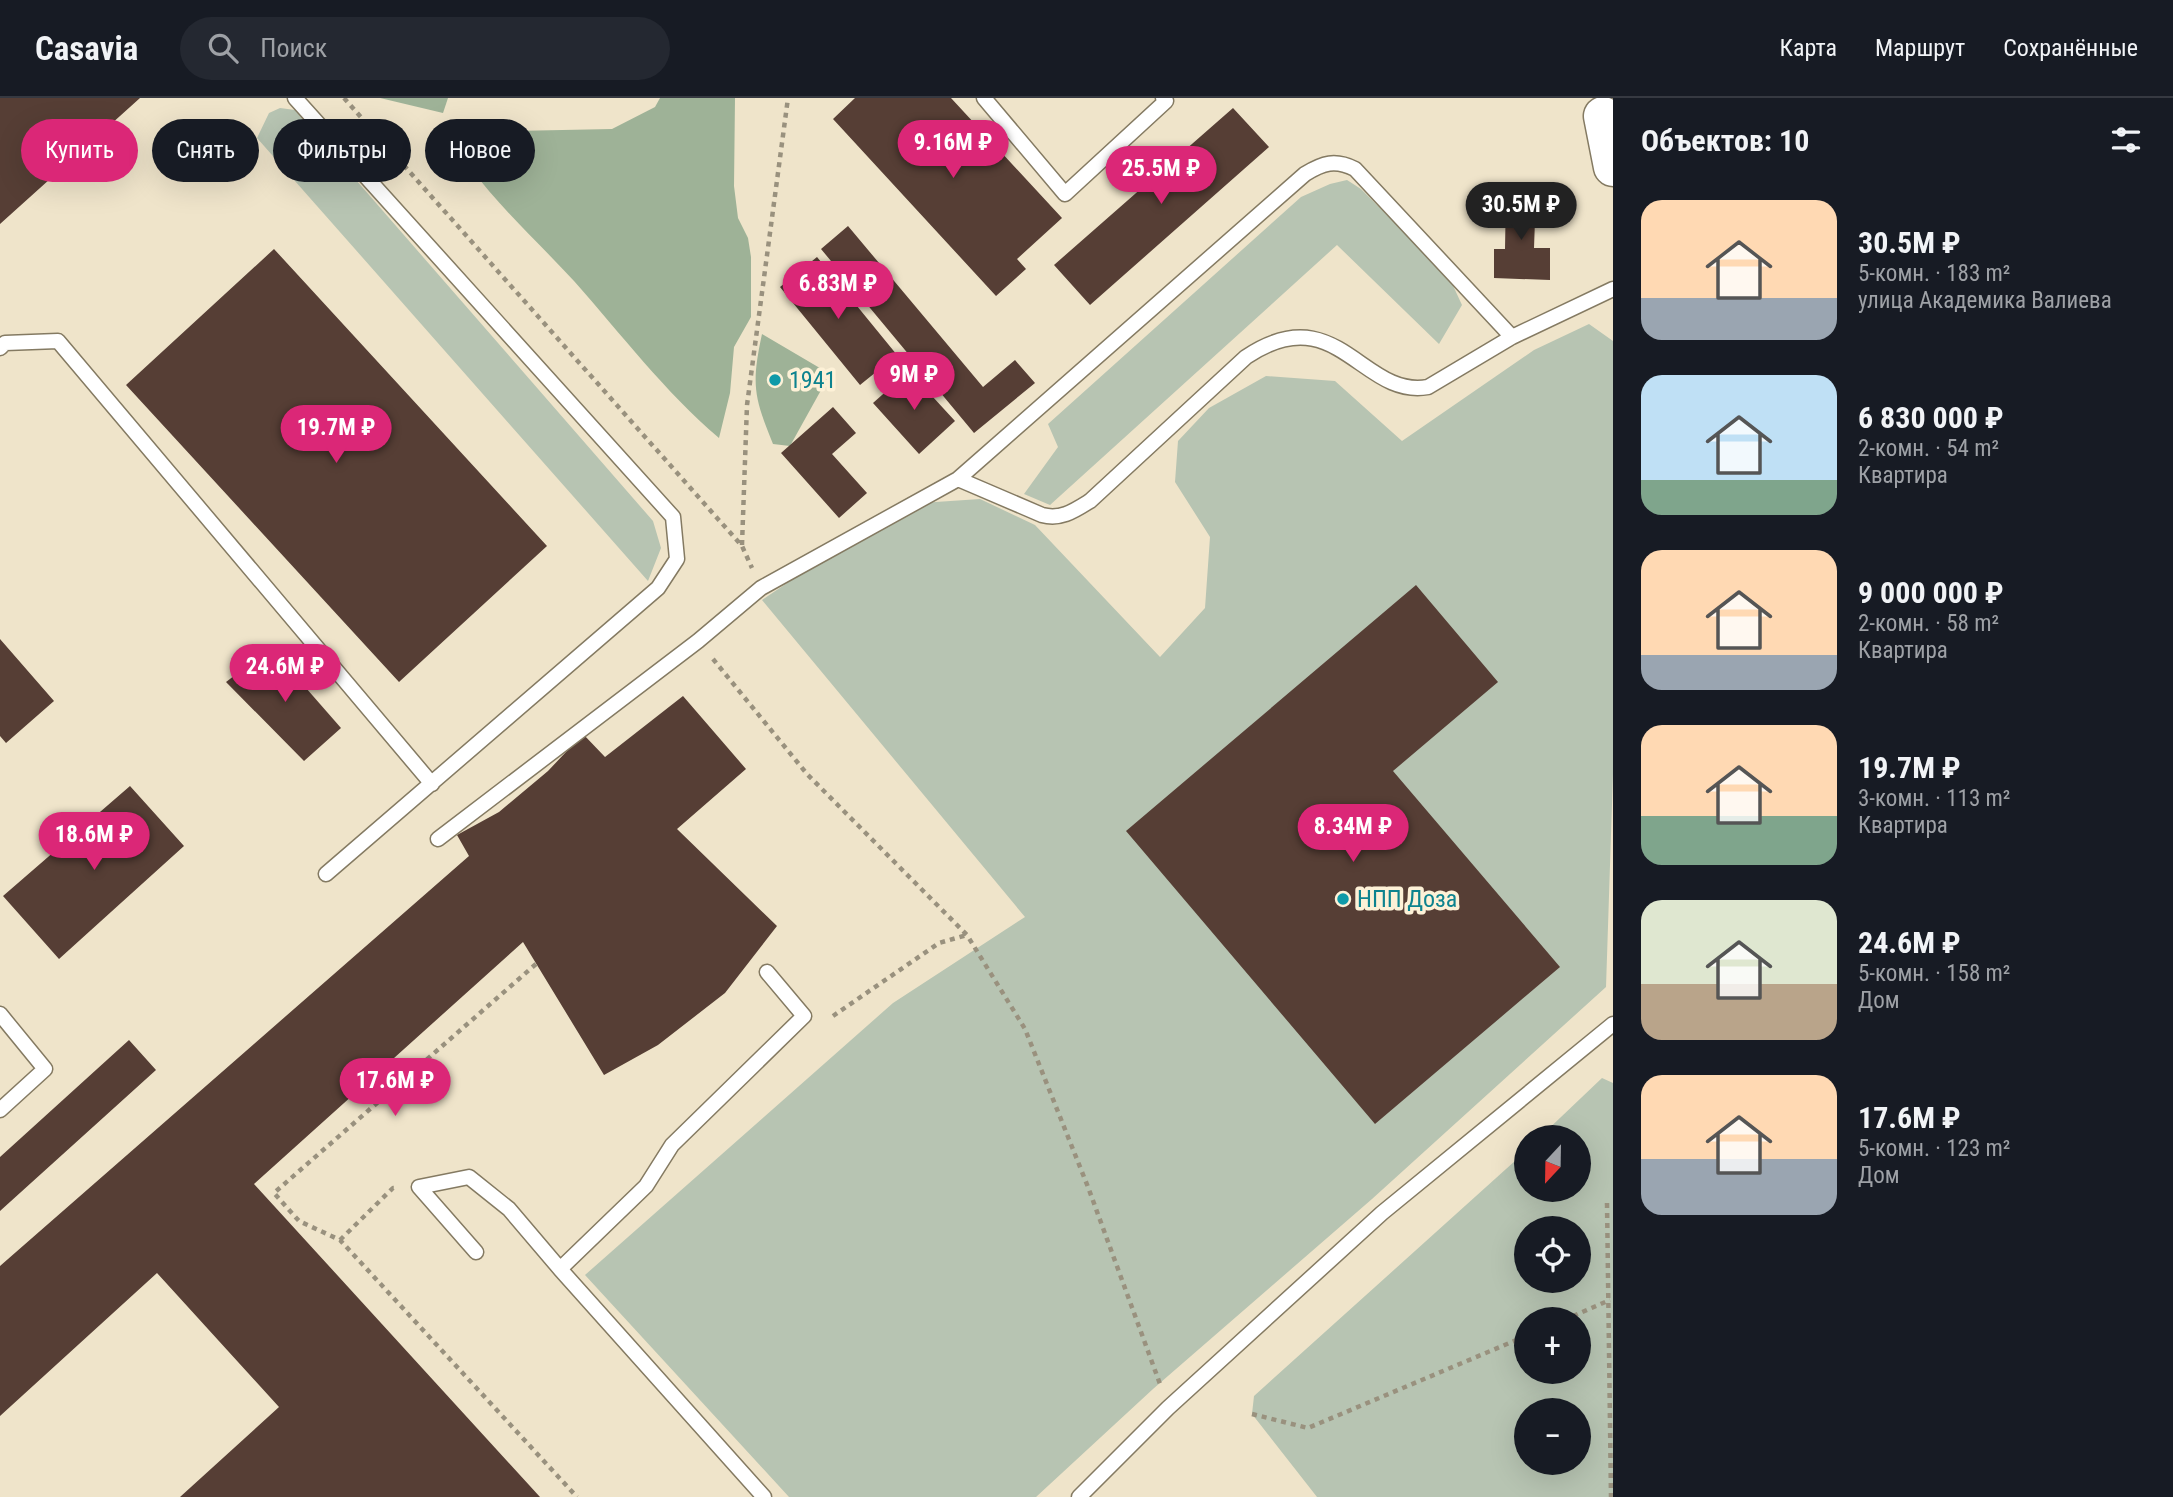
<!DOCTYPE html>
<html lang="ru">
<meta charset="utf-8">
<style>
:root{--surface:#171b24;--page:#242831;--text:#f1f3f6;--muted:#9ea1a6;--line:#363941;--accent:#db2777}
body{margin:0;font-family:"Roboto Condensed",sans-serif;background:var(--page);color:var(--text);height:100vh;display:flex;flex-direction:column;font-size:26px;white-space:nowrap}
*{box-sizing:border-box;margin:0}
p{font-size:23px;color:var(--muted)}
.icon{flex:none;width:38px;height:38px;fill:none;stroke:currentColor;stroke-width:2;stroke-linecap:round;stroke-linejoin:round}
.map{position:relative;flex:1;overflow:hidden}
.panel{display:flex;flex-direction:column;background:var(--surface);width:560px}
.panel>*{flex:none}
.top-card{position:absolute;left:21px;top:21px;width:665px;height:63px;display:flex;gap:14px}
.needle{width:46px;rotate:202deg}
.tools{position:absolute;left:1514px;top:1027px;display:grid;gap:14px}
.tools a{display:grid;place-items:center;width:77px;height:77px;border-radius:50%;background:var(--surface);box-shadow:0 7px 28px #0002;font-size:35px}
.price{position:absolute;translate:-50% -60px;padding:0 16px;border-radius:24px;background:var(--accent);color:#fff;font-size:23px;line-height:46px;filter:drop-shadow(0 2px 4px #0008)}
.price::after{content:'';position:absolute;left:50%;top:42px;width:21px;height:16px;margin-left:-10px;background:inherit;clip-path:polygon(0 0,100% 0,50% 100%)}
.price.selected{background:#222;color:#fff}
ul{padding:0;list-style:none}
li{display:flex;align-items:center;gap:21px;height:175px;padding:0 28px}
li span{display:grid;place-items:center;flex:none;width:196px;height:140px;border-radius:21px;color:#555}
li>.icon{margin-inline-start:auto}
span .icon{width:84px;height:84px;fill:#fffc;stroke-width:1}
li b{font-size:30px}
h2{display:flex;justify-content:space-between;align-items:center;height:84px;padding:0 28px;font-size:30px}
.chip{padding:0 24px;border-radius:32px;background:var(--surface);box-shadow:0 7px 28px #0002;font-size:24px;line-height:63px}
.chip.selected{background:var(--accent);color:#fff}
header{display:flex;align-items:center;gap:42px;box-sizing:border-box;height:98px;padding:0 35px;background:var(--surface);border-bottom:2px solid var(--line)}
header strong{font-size:33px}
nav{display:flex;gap:38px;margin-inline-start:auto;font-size:24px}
.search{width:490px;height:63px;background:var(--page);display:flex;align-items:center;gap:18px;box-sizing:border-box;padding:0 24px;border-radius:38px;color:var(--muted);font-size:26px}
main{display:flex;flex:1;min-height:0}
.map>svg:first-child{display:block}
</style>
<header>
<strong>Casavia</strong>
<div class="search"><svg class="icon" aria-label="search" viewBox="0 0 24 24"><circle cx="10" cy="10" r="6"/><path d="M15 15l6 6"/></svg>Поиск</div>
<nav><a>Карта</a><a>Маршрут</a><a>Сохранённые</a></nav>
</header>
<main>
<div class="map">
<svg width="1613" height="1399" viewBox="0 0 1613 1399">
<rect width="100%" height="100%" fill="#efe4ca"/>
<!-- green -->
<path fill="#b7c4b2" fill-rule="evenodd" d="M 280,10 L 295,12 L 653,423 L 661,450 L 648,483 L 257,40 L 269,15 Z
M 1347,82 L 1361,91 L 1449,179 L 1462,207 L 1439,246 L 1337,147 L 1050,407 L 1024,396 L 1058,349 L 1048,326 L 1301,99 L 1330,86 Z
M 1589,226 L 1613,243 L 1613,676 L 1606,889 L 1372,1101 L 1153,1291 L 1036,1399 L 789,1399 L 585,1177 L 893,905 L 1025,819 L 762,502 L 864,433 L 921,405 L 980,401 L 1035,427 L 1160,559 L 1205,510 L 1210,439 L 1175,384 L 1178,343 L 1209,310 L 1266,278 L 1335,283 L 1402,343 L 1534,252 Z
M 1602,980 L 1613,985 L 1613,1399 L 1317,1399 L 1252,1316 L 1254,1298 L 1526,1053 L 1526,1092 L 1578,1092 L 1578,1040 L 1540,1039 ZM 1578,1130 L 1578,1183 L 1526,1183 L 1526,1130 ZM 1526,1222 L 1578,1222 L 1578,1274 L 1526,1274 ZM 1526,1312 L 1578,1312 L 1578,1365 L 1526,1365 Z"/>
<!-- forest -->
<path fill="#9eb297" d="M 380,0 L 448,0 L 443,15 Z
M 660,0 L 735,0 L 734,88 L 738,120 L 748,140 L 751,159 L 751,219 L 734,249 L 730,295 L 719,340 C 665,294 621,236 574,183 C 539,145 501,111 470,69 L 486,46 L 513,33 L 612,31 L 655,9 Z
M 762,236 L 830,276 L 790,348 L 773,346 C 754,299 751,287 762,236 Z"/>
<!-- building -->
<path fill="#563e35" d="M 0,0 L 140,0 L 0,126 Z
M 855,0 L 951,0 L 1062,120 L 1017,161 L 1026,171 L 996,198 L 833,21 Z
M 1233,10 L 1269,49 L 1090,207 L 1054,167 Z
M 1506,94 L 1536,94 L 1534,150 L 1550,150 L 1550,182 L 1494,180 L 1494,151 L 1505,151 Z
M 848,128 L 983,289 L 1015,262 L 1035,285 L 974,335 L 821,151 Z
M 274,151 L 547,448 L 399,584 L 126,287 Z
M 817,159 L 897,257 L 860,287 L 780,189 Z
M 909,273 L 955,323 L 919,356 L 873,305 Z
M 833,309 L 856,335 L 832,356 L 867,395 L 839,420 L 781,355 Z
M 1416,487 L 1498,584 L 1393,673 L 1560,869 L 1375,1026 L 1126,733 Z
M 0,541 L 54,603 L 6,645 L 0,638 Z
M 271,550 L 341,630 L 304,663 L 226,584 Z
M 683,598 L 746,671 L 677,731 L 777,828 L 725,895 L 658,947 L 604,977 L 523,844 L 254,1086 L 540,1399 L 180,1399 L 279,1309 L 157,1175 L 0,1318 L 0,1168 L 469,758 L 457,737 L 499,714 L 548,673 L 583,636 L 605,659 Z
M 130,688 L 184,748 L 59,861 L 3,798 Z
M 129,942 L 156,972 L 0,1113 L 0,1059 Z"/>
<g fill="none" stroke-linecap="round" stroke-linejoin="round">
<!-- lane casing -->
<g stroke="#847a62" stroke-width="17">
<path id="lane" d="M 295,0 L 673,419 L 677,461 L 658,490 L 326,776
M 984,0 L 1065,96 L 1166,3 L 1163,0
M 0,250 L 5,245 L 58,243 L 432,686
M 958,381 L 1305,76 C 1323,65 1335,61 1355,71 L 1512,239
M 438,741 L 698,543 L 761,490 L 958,381 L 1042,417 C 1061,422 1074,413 1090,403 L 1246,259 C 1337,198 1362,301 1428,289 L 1512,239 L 1613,191
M 0,916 L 45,971 L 0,1012
M 476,1154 L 419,1089 L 469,1079 L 509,1111 L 560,1171
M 764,1399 L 560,1171 L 646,1088 L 672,1047 L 804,918 L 767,874
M 1079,1399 L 1168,1310 L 1382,1115 L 1613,926"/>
</g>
<!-- secondary casing -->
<g stroke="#847a62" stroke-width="41">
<path id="secondary" d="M 1603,18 L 1613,69"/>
</g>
<!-- path -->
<path stroke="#99917e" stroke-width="4.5" stroke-dasharray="5 5" stroke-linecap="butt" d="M 344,0 L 742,448 L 752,470
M 742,447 L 747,307 L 788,0
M 713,561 L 807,676 L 967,837 L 1025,931 L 1088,1089 L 1160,1286
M 536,866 L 274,1095 L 299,1123 L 340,1142 L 577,1399
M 833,918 L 939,845 L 967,837
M 1607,1105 L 1611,1399
M 340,1142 L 393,1090 L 398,1090
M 1564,1222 L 1610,1202
M 1252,1316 L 1308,1330 L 1526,1238"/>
<!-- lane -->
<use href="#lane" stroke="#fff" stroke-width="14"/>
<!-- secondary -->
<use href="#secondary" stroke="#fff" stroke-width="38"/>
</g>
<!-- markers -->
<g fill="#0f9aa8" stroke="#fdf1d7" stroke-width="2.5">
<circle cx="775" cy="282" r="7"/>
<circle cx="1343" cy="801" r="7"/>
</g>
<g text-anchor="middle" stroke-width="7" stroke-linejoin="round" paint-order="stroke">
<!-- culture labels -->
<g font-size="24" fill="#0d838f" stroke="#fdf1d7" text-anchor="start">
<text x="789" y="290">1941</text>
<text x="1357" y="809">НПП Доза</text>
</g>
</g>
</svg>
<div class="tools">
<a><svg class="needle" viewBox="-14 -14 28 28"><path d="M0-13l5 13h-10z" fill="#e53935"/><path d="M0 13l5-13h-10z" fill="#9ea1a6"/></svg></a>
<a><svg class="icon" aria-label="locate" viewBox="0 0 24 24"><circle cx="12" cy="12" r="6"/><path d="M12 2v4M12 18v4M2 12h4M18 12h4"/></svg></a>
<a>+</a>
<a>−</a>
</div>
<b class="price" style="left:953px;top:82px">9.16M ₽</b>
<b class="price" style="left:1161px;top:108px">25.5M ₽</b>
<b class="price selected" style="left:1521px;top:144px">30.5M ₽</b>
<b class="price" style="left:838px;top:223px">6.83M ₽</b>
<b class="price" style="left:914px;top:314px">9M ₽</b>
<b class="price" style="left:336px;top:367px">19.7M ₽</b>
<b class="price" style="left:285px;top:606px">24.6M ₽</b>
<b class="price" style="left:1353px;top:766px">8.34M ₽</b>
<b class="price" style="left:94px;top:774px">18.6M ₽</b>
<b class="price" style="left:395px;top:1020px">17.6M ₽</b>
<div class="top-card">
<a class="chip selected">Купить</a>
<a class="chip">Снять</a>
<a class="chip">Фильтры</a>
<a class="chip">Новое</a>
</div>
</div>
<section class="panel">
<h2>Объектов: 10<svg class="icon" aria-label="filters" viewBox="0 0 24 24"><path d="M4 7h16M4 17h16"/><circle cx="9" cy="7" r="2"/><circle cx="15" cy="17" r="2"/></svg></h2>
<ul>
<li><span style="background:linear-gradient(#ffd9b3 70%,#9aa5b1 0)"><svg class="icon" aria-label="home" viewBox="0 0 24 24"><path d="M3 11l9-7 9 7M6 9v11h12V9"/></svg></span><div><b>30.5M ₽</b><p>5-комн. · 183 m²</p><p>улица Академика Валиева</p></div></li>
<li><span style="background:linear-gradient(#bfe0f5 75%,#7fa58c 0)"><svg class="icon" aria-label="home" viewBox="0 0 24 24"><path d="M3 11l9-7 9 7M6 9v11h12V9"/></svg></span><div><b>6 830 000 ₽</b><p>2-комн. · 54 m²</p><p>Квартира</p></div></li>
<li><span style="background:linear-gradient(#ffd9b3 75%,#9aa5b1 0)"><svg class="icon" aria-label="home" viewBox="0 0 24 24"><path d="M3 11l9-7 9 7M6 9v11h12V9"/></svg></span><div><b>9 000 000 ₽</b><p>2-комн. · 58 m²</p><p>Квартира</p></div></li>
<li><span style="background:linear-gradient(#ffd9b3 65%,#7fa58c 0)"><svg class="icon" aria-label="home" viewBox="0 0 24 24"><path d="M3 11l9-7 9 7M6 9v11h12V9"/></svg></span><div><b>19.7M ₽</b><p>3-комн. · 113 m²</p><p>Квартира</p></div></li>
<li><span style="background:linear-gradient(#dfe7d0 60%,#b9a48a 0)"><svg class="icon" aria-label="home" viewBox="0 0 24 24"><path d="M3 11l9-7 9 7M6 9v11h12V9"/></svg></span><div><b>24.6M ₽</b><p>5-комн. · 158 m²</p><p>Дом</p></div></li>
<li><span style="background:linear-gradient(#ffd9b3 60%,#9aa5b1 0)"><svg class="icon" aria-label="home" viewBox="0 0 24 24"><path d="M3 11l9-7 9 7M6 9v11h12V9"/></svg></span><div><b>17.6M ₽</b><p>5-комн. · 123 m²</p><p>Дом</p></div></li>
</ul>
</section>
</main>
